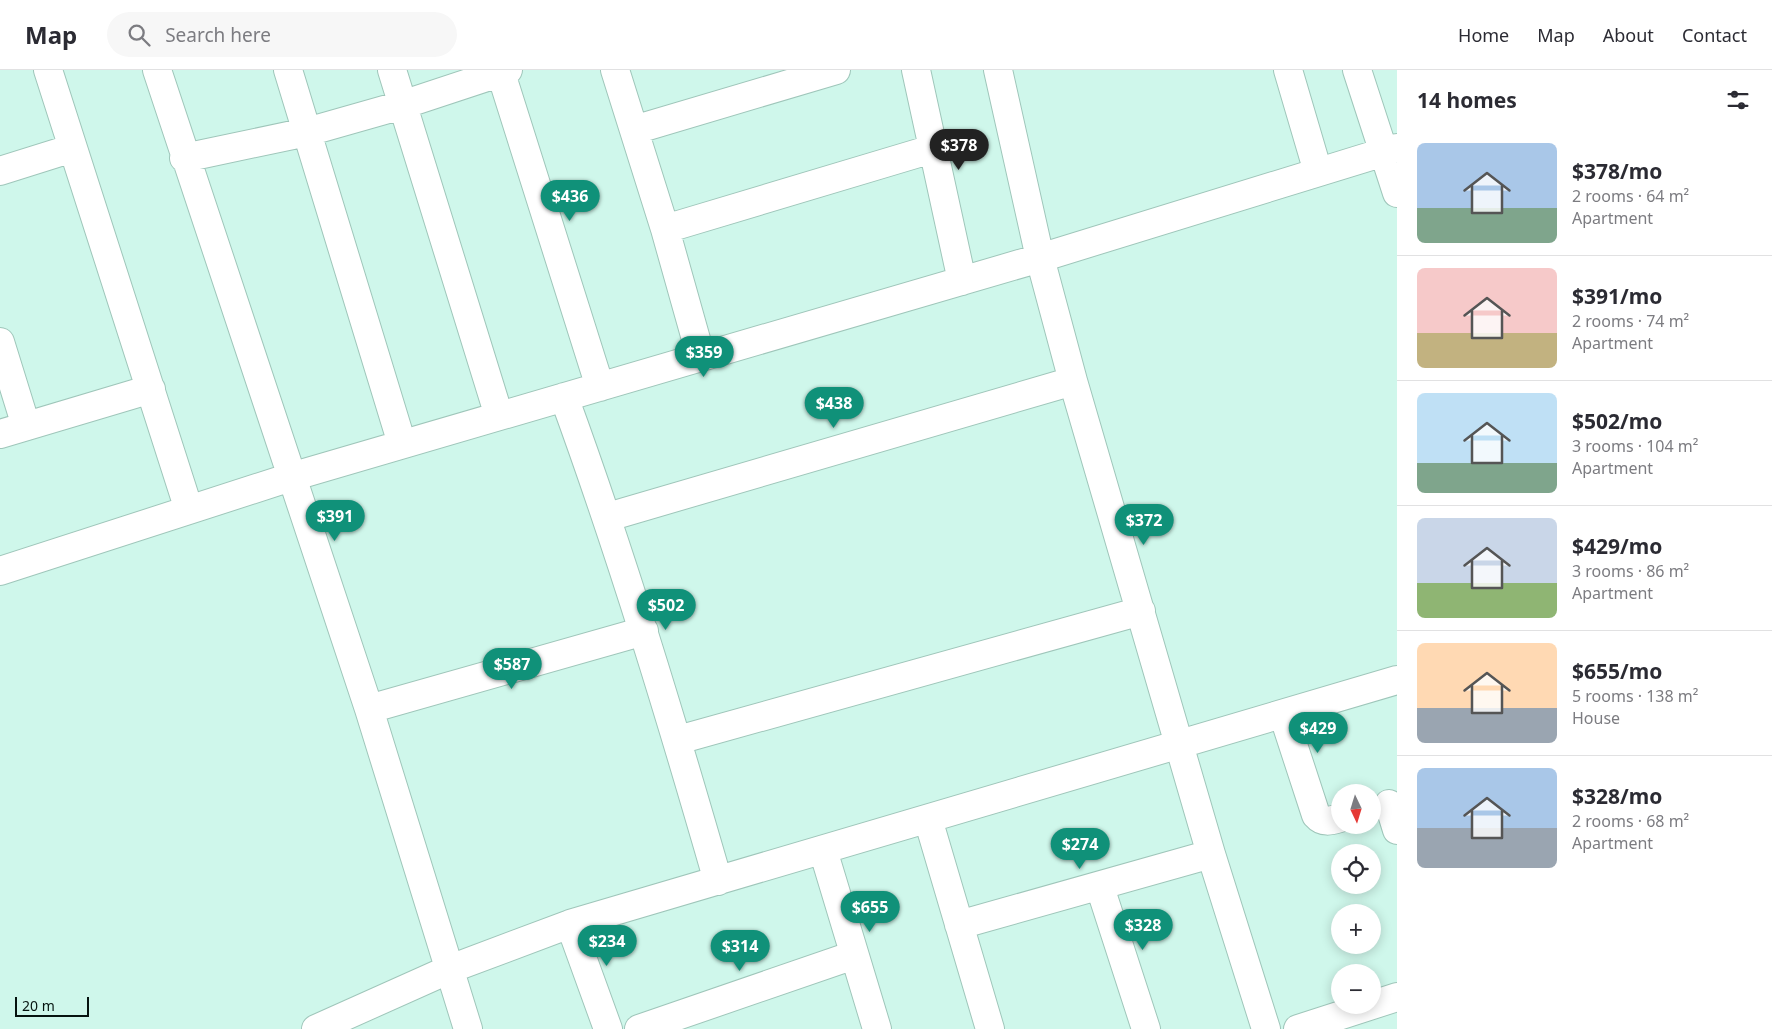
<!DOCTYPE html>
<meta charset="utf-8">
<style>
:root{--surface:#fff;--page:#f7f7f7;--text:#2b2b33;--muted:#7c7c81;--line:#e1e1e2;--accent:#109179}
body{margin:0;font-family:"Noto Sans",sans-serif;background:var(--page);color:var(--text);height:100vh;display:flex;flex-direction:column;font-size:19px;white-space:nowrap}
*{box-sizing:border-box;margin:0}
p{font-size:16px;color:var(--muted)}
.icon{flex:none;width:28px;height:28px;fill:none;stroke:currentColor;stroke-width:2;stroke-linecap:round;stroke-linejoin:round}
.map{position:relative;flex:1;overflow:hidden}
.sheet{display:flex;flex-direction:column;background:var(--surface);width:375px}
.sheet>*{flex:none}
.needle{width:32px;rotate:176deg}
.controls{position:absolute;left:1331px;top:714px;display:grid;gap:10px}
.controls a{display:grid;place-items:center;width:50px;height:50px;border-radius:50%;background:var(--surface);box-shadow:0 2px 12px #0003;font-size:25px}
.scale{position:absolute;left:15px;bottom:12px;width:74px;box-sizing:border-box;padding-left:5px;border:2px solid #05130f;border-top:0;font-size:14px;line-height:18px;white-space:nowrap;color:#05130f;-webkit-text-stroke:4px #cff7eb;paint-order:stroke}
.price{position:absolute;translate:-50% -42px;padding:0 11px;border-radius:18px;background:var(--accent);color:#fff;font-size:16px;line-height:32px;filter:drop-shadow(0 1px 2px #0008)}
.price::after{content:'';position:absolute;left:50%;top:30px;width:15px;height:11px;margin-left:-8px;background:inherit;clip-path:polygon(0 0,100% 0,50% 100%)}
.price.on{background:#222;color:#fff}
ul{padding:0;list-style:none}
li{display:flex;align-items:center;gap:15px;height:125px;padding:0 20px}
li+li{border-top:1px solid var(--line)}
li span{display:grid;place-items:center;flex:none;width:140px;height:100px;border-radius:8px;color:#555}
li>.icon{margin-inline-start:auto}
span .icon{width:60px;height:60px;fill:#fffc;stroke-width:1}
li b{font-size:21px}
h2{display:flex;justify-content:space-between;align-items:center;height:60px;padding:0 20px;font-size:21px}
header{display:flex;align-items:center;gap:30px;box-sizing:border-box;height:70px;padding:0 25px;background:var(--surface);border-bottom:1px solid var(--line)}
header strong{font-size:24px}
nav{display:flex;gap:28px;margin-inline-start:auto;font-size:18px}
.search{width:350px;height:45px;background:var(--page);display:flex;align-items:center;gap:12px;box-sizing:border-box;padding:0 18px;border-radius:28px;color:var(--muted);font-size:19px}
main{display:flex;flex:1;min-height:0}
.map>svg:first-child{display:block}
</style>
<header>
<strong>Map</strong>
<div class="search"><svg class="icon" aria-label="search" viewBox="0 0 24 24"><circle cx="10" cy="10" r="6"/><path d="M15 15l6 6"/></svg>Search here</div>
<nav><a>Home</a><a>Map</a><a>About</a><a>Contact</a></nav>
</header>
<main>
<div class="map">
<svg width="1397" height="959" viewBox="0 0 1397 959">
<rect width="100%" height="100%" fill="#cff7eb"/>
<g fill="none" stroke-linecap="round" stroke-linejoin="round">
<!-- minor casing -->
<g stroke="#9fc6ba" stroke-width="30">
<path id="minor" d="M 48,0 L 189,440
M 157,0 L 369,639 L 468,959
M 288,0 L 402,374
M 392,0 L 499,346
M 500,0 L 600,317
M 615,0 L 665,159 L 701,287
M 916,0 L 962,211
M 998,0 L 1040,188 L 1073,311 L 1211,784 L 1266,959
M 1288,0 L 1318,102
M 1357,0 L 1397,123
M 634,60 L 836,0
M 184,88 L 307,62 L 402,35 L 508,0
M 0,101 L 73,78
M 665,159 L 932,79
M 0,272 L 26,356
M 564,327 C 622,486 671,648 718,811
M 0,364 L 151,319
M 608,447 L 1073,311
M 0,501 L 291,407 L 1040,188 L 1397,78
M 369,639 L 644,561
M 1283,644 L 1316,745 C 1323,753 1330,751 1340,748
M 678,670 L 1141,541
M 1389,734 L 1397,760
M 928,749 L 990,959
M 823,780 L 877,959
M 1100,817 L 1146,959
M 570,854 L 608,959
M 959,855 L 1211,784
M 316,959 L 450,899 L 570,854 L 1397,610
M 639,959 L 854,885
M 1298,959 L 1397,927"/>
</g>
<!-- minor -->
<use href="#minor" stroke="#fff" stroke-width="28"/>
</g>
</svg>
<div class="controls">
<a><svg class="needle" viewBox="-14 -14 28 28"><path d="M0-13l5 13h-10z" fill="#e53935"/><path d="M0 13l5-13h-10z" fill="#7c7c81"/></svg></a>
<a><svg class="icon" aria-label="locate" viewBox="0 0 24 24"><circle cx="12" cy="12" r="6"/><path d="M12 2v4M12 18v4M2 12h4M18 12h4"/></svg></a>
<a>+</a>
<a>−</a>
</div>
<div class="scale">20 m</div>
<b class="price on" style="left:959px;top:101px">$378</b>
<b class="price" style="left:570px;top:152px">$436</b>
<b class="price" style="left:704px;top:308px">$359</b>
<b class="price" style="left:834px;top:359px">$438</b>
<b class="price" style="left:335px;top:472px">$391</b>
<b class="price" style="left:1144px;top:476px">$372</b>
<b class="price" style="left:666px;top:561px">$502</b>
<b class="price" style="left:512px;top:620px">$587</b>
<b class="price" style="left:1318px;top:684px">$429</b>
<b class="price" style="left:1080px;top:800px">$274</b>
<b class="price" style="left:870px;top:863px">$655</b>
<b class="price" style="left:1143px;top:881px">$328</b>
<b class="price" style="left:607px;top:897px">$234</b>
<b class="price" style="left:740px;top:902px">$314</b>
</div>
<section class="sheet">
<h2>14 homes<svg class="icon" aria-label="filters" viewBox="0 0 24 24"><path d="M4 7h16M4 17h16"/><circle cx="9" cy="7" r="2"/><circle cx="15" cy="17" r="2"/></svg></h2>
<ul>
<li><span style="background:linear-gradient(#a9c7e8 65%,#7fa58c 0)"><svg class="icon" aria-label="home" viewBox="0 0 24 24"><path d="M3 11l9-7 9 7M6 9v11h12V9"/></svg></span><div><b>$378/mo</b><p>2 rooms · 64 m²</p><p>Apartment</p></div></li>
<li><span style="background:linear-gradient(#f6c9c9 65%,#c2b280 0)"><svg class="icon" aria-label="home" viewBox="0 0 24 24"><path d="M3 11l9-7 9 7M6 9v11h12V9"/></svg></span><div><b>$391/mo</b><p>2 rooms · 74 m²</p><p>Apartment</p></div></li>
<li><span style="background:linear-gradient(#bfe0f5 70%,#7fa58c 0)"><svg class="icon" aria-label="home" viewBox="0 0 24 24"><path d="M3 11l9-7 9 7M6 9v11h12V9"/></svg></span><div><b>$502/mo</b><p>3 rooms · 104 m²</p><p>Apartment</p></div></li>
<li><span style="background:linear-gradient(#c9d6e8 65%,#8fb573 0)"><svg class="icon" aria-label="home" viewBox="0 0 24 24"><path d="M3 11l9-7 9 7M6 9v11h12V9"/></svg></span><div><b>$429/mo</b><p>3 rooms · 86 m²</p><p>Apartment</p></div></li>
<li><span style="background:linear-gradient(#ffd9b3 65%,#9aa5b1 0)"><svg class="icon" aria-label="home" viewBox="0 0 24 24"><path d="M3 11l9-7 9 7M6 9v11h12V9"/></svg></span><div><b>$655/mo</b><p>5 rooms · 138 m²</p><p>House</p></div></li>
<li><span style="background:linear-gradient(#a9c7e8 60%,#9aa5b1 0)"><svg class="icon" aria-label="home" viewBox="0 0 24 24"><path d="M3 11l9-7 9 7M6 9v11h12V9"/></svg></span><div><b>$328/mo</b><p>2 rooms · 68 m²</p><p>Apartment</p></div></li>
</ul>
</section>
</main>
